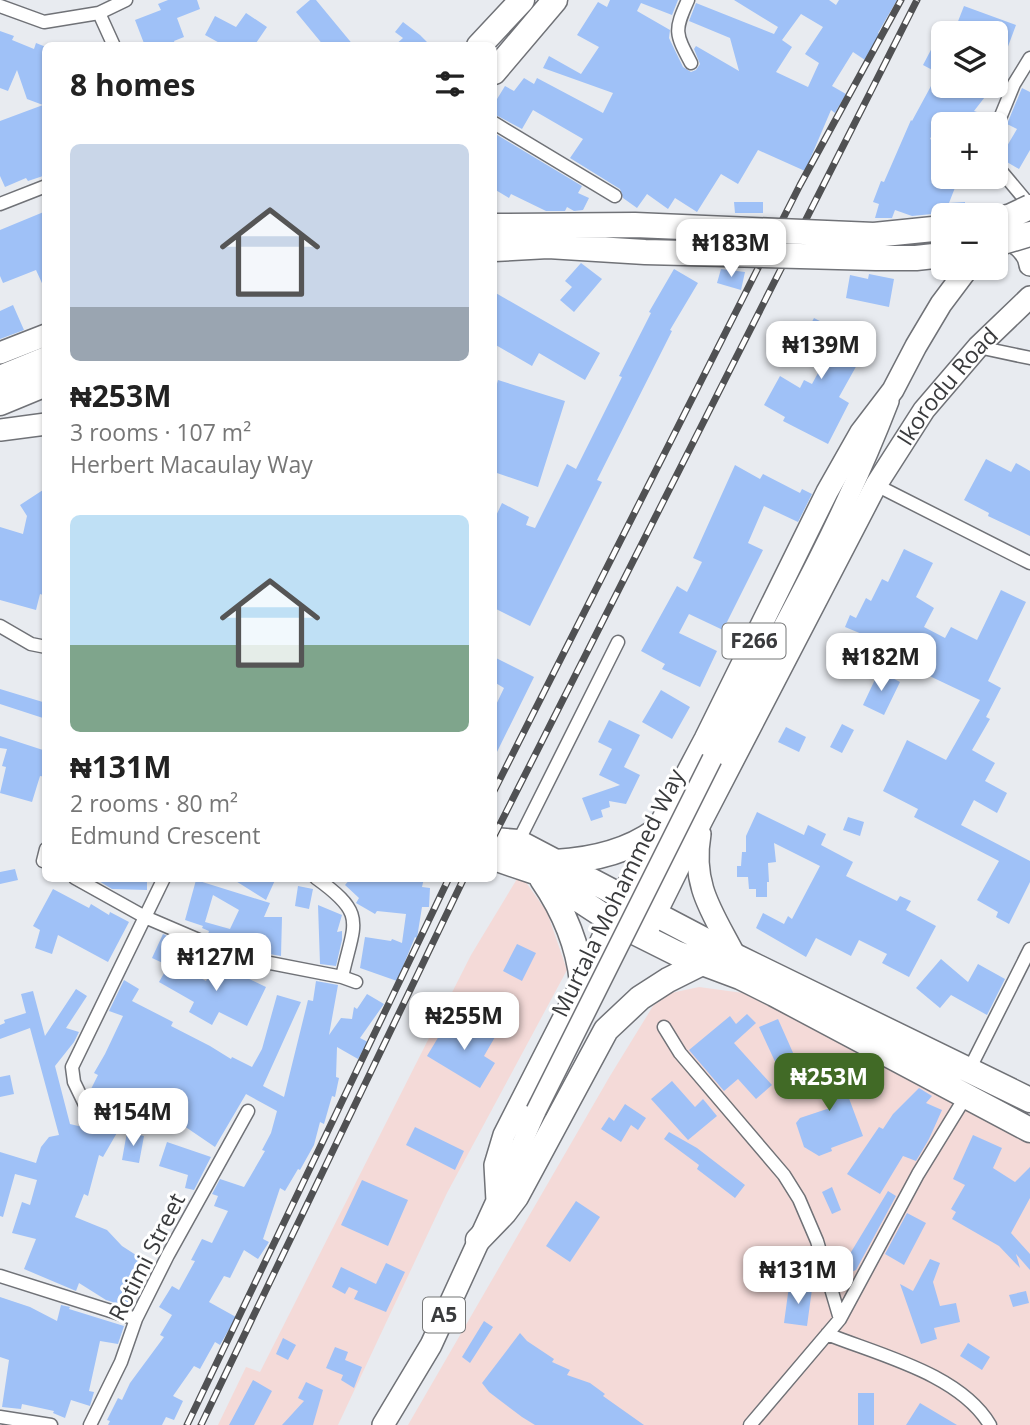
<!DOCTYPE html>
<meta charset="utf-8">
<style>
:root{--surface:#fff;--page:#f2f2f2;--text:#222;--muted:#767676;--accent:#416a26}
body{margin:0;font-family:"Open Sans",sans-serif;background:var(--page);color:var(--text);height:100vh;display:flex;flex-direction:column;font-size:26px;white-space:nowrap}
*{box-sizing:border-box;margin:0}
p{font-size:23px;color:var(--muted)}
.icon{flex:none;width:38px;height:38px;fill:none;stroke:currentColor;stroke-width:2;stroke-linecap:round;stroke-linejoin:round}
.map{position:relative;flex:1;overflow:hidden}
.details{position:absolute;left:42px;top:42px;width:455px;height:840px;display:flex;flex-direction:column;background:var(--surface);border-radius:10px;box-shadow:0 2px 5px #0004}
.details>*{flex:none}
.buttons{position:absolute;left:931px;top:21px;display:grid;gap:14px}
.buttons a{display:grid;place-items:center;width:77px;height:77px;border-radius:10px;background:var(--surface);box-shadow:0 2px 5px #0004;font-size:35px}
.price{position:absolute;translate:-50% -60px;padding:0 16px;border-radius:14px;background:#fff;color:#222;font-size:23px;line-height:46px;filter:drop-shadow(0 2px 4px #0008)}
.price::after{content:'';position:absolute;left:50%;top:42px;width:21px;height:16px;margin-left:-10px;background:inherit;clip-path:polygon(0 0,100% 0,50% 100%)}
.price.selected{background:var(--accent);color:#fff}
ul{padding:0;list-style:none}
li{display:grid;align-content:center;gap:14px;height:371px;padding:0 28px}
li span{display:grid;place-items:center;height:217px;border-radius:10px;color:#555}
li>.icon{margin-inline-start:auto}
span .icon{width:126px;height:126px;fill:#fffc;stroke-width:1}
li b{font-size:30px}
h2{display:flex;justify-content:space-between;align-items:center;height:84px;padding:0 28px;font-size:30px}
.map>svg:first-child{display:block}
</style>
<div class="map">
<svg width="1030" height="1425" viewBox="0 0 1030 1425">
<rect width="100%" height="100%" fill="#e8ebf0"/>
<!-- commercial -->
<path fill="#f4dad8" d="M 520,874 L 547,912 L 567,970 L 447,1193 L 338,1425 L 218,1425 L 246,1367 L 260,1372 L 471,955 Z
M 699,987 L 743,993 L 1030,1139 L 1030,1425 L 408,1425 L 610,1076 L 653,1006 L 671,993 Z"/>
<!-- building -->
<path fill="#9fc1f7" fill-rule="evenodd" d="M 168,0 L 197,0 L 200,9 L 177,18 L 184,37 L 174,41 L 176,46 L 145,46 L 135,20 L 161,10 L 158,4 Z
M 310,0 L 316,0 L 354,46 L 324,46 L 296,12 Z
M 610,0 L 678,0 L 672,15 L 641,3 L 637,11 L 670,30 L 669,38 L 683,67 L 691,72 L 696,70 L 700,64 L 694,49 L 696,46 L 739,71 L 730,38 L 689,21 L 696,3 L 774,34 L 778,27 L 734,0 L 829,0 L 836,5 L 839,0 L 897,0 L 878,33 L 881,35 L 865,60 L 853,52 L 832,86 L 846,94 L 835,113 L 831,110 L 805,171 L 758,150 L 738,184 L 721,174 L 697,212 L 675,198 L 668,209 L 647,194 L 637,208 L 623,198 L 620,189 L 570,158 L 583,139 L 533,110 L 522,129 L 494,114 L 494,104 L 505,86 L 514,91 L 524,78 L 534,84 L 537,78 L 603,113 L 613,93 L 543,68 L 549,56 L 581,74 L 599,47 L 577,35 L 598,2 L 607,7 ZM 801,14 L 823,27 L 805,54 L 819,63 L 808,87 L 776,72 L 792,47 L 782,40 Z
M 964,6 L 1016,25 L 997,76 L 1006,80 L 999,98 L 988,93 L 974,111 L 977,112 L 969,124 L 957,124 L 942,114 L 930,139 L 943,145 L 943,179 L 956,185 L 949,203 L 965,202 L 965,215 L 942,213 L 912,216 L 895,210 L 892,218 L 875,218 L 879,204 L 873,202 L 881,181 L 884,182 L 911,120 L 912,121 L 931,86 L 996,86 L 996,33 L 965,33 L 955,29 Z
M 246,13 L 267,27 L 254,46 L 225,46 L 205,35 L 215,16 L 236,27 Z
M 403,22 L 420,35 L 431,46 L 394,46 L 403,38 L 395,32 Z
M 943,27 L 943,63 L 938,73 L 923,65 Z
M 0,31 L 14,36 L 12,40 L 34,49 L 36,43 L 46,47 L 46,175 L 28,181 L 26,178 L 5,187 L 0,176 L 0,121 L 43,105 L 27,99 L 17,70 L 8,91 L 0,88 Z
M 1022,88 L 1030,92 L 1030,150 L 1019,169 L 1000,158 L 1017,129 L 1007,124 Z
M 494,133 L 582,186 L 578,193 L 589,198 L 583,210 L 574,211 L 567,207 L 565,211 L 546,211 L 511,194 L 509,198 L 494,189 Z
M 734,202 L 763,202 L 763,213 L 735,213 Z
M 46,211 L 46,292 L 36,270 L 3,283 L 0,276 L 0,230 Z
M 581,263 L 602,279 L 574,312 L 560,300 L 572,287 L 565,281 Z
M 674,269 L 698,283 L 670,330 L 672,331 L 597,480 L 602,482 L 530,626 L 494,608 L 494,520 L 502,503 L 529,517 L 526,525 L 535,528 L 567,464 L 576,469 L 622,377 L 619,376 L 651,313 L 649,312 Z
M 721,269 L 745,272 L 741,290 L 717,283 Z
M 869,274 L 894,279 L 889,307 L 846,298 L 850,275 L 868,279 Z
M 494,292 L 600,353 L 585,380 L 539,353 L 532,366 L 494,344 Z
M 13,305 L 24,330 L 0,339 L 0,311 Z
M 814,318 L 841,332 L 846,323 L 872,338 L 839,397 L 849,403 L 828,444 L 783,421 L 785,417 L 764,405 L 780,376 L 800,388 L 804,380 L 812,384 L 824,362 L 798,348 Z
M 498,380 L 565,401 L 538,487 L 494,472 L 494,395 Z
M 986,459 L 1011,472 L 1016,463 L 1030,471 L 1030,536 L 988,516 L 989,513 L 964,500 Z
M 735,465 L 760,479 L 763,474 L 800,493 L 802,489 L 812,494 L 798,522 L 764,506 L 748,543 L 763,550 L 723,630 L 689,614 L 679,633 L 717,651 L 700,687 L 662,669 L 665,664 L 641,651 L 677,586 L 687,592 L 702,562 L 693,558 Z
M 46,488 L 46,596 L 40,594 L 36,610 L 0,600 L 0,527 L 23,534 L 27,516 L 20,505 Z
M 904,549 L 933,563 L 916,597 L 934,608 L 924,627 L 945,638 L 951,627 L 977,640 L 1001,590 L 1026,602 L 988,681 L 1001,688 L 986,717 L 990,719 L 972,750 L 995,763 L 985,781 L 1007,793 L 997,813 L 974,800 L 961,825 L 1030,861 L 1030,882 L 1009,924 L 996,917 L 998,912 L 977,900 L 999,861 L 914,817 L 918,809 L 883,791 L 907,740 L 946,760 L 980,700 L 919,671 L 921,667 L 896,654 L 898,649 L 845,627 L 850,615 L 856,618 L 866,598 L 871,601 L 882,579 L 888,582 Z
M 494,657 L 534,677 L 494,758 L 494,709 L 504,688 L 494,682 Z
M 879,671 L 900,682 L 884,715 L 863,705 Z
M 0,689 L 46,703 L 46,719 L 0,704 Z
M 661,690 L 690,707 L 672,739 L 642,722 Z
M 609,720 L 640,735 L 624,767 L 640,775 L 626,804 L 609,801 L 610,807 L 601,810 L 603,817 L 591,821 L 582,798 L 620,785 L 599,775 L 612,749 L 598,742 Z
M 842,724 L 854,730 L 842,753 L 830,747 Z
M 786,727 L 806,737 L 799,752 L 778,742 Z
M 0,736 L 46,751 L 46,777 L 40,776 L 32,802 L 0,793 L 6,767 L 2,766 L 7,749 L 0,748 Z
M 757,812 L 804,835 L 808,825 L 826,834 L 821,845 L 853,862 L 846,876 L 897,901 L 900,896 L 911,901 L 906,910 L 936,926 L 909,977 L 882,963 L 887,954 L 859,940 L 851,956 L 816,938 L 806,957 L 756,928 L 763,913 L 784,924 L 788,916 L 792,919 L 820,866 L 774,843 L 776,862 L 768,863 L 769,882 L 767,882 L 767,897 L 756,897 L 756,889 L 749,889 L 748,877 L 737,877 L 737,866 L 741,866 L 742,852 L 746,852 L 746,836 Z
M 848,817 L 864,822 L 860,836 L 843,830 Z
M 15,869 L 18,880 L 0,884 L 0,872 Z
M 94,878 L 147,878 L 147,890 L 112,889 Z
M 231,878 L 276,878 L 266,900 Z
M 351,878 L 424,878 L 422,887 L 430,888 L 429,907 L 422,907 L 417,938 L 415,937 L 397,981 L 360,968 L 365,937 L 391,941 L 392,939 L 402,943 L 406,914 L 377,911 L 375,914 L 356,903 L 359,898 L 345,885 Z
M 196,880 L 270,903 L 264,917 L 282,917 L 281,956 L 253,951 L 221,936 L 220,940 L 208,934 L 209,931 L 202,928 L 203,926 L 185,920 ZM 213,895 L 239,910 L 230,929 L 205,922 Z
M 298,886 L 313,889 L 309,909 L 295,906 Z
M 53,889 L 89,908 L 91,904 L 109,915 L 110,912 L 129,922 L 108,962 L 58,935 L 52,954 L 35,948 L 40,930 L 33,926 Z
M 318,905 L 342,915 L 337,932 L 342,931 L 342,940 L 336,966 L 320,964 Z
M 163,934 L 176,940 L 165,964 L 152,958 Z
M 517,944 L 536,953 L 522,981 L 503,971 Z
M 941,959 L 968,982 L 978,964 L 1005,979 L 987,1015 L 951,995 L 940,1008 L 916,988 Z
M 171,961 L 206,981 L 216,963 L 266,987 L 247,1026 L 219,1012 L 212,1025 L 189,1012 L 194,1002 L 159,982 Z
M 124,980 L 139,989 L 132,1001 L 173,1022 L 171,1026 L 210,1046 L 231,1059 L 232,1057 L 252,1067 L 262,1049 L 277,995 L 301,1002 L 263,1086 L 284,1097 L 308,1000 L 313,1001 L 316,981 L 338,985 L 329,1035 L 341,1018 L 352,1019 L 354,1007 L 357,1009 L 367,994 L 384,1004 L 360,1038 L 368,1042 L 358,1059 L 337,1047 L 336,1077 L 339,1078 L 335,1097 L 332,1096 L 324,1124 L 320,1122 L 314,1145 L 300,1170 L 298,1169 L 285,1191 L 280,1188 L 263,1239 L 269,1242 L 258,1259 L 244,1250 L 230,1278 L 224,1276 L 209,1302 L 236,1317 L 220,1345 L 215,1342 L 200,1369 L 194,1366 L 173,1396 L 183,1401 L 174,1420 L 166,1417 L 162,1425 L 108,1425 L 110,1421 L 107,1420 L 118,1398 L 122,1400 L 130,1383 L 164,1337 L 160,1335 L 172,1315 L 159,1307 L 172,1286 L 179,1290 L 195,1261 L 191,1260 L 202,1239 L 212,1243 L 228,1211 L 214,1206 L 218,1196 L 212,1194 L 220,1179 L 244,1187 L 265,1151 L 262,1150 L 271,1133 L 277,1111 L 246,1094 L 215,1147 L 165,1113 L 166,1111 L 146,1095 L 144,1099 L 137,1098 L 103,1157 L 99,1155 L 88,1196 L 84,1194 L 75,1217 L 107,1230 L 122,1246 L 153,1266 L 125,1306 L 106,1300 L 79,1283 L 76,1291 L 24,1269 L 36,1239 L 12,1233 L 22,1202 L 30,1205 L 37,1180 L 15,1174 L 3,1217 L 0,1216 L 0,1152 L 36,1163 L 41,1147 L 49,1137 L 59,1135 L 30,1028 L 0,1039 L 0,1025 L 5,1023 L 4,1020 L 26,1013 L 21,994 L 33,991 L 45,1036 L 76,989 L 87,996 L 66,1028 L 79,1032 L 74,1042 L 55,1066 L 70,1124 L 99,1131 L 96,1095 L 90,1091 L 98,1075 L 94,1073 L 105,1054 L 123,1016 L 109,1011 Z
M 747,1014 L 756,1023 L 734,1043 L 772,1085 L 756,1099 L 738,1079 L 724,1091 L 689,1050 L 730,1016 L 736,1024 Z
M 778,1019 L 802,1073 L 784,1081 L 759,1027 Z
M 451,1020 L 469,1028 L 472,1023 L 495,1037 L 484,1056 L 495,1063 L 480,1088 L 427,1056 L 442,1031 L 445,1032 Z
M 826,1054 L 828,1060 L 834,1058 L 863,1136 L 831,1148 L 832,1151 L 819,1156 L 804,1147 L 796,1123 L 800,1118 L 830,1108 L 817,1073 L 814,1074 L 809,1061 Z
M 867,1063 L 878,1068 L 873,1079 L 862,1074 Z
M 10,1075 L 14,1094 L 0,1097 L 0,1077 Z
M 672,1081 L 695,1107 L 703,1099 L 717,1116 L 688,1140 L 651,1099 Z
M 919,1088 L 932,1096 L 926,1103 L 942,1110 L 929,1139 L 916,1161 L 903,1156 L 880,1194 L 847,1174 L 879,1127 L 883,1129 L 893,1114 Z
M 625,1104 L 646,1118 L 638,1130 L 631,1125 L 621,1142 L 601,1129 L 609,1117 L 614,1121 Z
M 415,1127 L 464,1151 L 455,1170 L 406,1145 Z
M 127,1132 L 144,1136 L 139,1163 L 122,1160 Z
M 669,1132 L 697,1148 L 745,1185 L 735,1198 L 697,1169 L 699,1165 L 664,1139 Z
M 973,1135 L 1002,1148 L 993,1168 L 1015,1182 L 1030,1167 L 1030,1198 L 1011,1233 L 1030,1254 L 1030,1270 L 1016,1254 L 1020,1268 L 999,1246 L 952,1219 L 956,1212 L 951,1209 L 965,1185 L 953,1179 Z
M 167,1142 L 211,1157 L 194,1190 L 185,1188 L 188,1175 L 159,1166 Z
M 362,1180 L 408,1200 L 388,1246 L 341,1225 Z
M 832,1187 L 841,1210 L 832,1214 L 822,1192 Z
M 888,1191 L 896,1196 L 856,1270 L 849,1273 L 845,1262 Z
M 576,1201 L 600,1217 L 570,1262 L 546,1246 Z
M 907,1213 L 926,1223 L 904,1265 L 885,1254 Z
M 811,1251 L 814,1268 L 788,1270 L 788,1257 L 798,1257 L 797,1252 Z
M 930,1259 L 940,1263 L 933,1282 L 940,1306 L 956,1303 L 960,1322 L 934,1328 L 937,1339 L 921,1344 L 900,1284 L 913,1291 Z
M 386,1263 L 405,1272 L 386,1312 L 354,1299 L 358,1291 L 349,1287 L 345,1294 L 332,1287 L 341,1267 L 376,1284 Z
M 789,1286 L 812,1289 L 807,1326 L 784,1323 Z
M 1026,1291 L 1029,1303 L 1013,1307 L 1009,1295 Z
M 0,1297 L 30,1307 L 57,1321 L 61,1305 L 70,1307 L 69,1309 L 124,1326 L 118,1344 L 100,1341 L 89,1391 L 94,1392 L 90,1406 L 71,1400 L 65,1418 L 53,1413 L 54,1411 L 22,1404 L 21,1409 L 2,1407 L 9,1360 L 0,1357 Z
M 484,1321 L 493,1327 L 470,1363 L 462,1357 Z
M 520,1333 L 527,1341 L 554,1359 L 552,1362 L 570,1370 L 567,1375 L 590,1383 L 605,1394 L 603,1396 L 644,1425 L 535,1425 L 522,1417 L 489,1392 L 482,1383 Z
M 283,1338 L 296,1345 L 288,1360 L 276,1354 Z
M 968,1343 L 990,1357 L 982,1370 L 960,1356 Z
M 335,1347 L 348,1352 L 345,1360 L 362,1367 L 354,1388 L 341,1380 L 343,1375 L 326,1368 Z
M 253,1380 L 272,1391 L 254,1425 L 229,1425 Z
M 306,1382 L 323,1390 L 313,1425 L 282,1425 L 304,1401 L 298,1398 Z
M 858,1393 L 874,1393 L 874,1425 L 858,1425 Z
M 920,1403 L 957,1425 L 906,1425 Z"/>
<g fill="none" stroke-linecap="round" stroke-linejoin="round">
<!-- street casing -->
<g stroke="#707277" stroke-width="15">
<path id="street" d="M 688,0 C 674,31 675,33 691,63
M 0,6 L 44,22 L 99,13 L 126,0
M 99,13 L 114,46
M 494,123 L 615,196
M 996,128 L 1014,84 L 1030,58
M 996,165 L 1027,202
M 0,204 L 46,186
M 978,347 L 1030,358
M 876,485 L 1030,563
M 0,626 L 31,644 L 46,647
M 518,842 L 618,642
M 46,849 L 43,861 L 46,862
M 75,878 L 145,917 L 215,947 L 244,958 L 342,977 L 356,982
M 316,878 C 368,915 354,922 342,977
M 664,1027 L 680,1053 L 784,1175 L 799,1199 L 817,1241 L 840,1319
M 969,1070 L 1030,949
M 89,1113 L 74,1082 L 72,1067 L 164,878
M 0,1276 L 136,1319
M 827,1334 C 879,1355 960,1374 990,1425
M 0,1417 L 51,1425
M 90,1425 L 121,1362 L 136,1319 L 168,1255 L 248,1111
M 750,1425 L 840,1319 L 918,1174 L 966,1096"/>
</g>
<!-- secondary casing -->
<g stroke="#707277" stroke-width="22">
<path id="secondary" d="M 712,759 C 775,642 841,526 889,401
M 497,1201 L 536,1111"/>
</g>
<!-- primary casing -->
<g stroke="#707277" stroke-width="24">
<g id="primary">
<path d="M 998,238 L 1007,237 C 1017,244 1029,252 1030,265"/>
<path d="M 0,353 L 46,335"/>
<path d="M 0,430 L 46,424"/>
<path d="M 700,834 C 691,886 713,913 735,956"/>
<path id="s1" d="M 648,929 L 702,820 L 876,485 L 924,410 L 978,347 L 1030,297"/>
<path d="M 383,1425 L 431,1345 L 497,1201 L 495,1165 L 504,1135 L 582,982 L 622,896 L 705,739 L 827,492 L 861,432 L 893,390 L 916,346 L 941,304 L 968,268"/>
</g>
</g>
<!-- highway casing -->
<g stroke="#707277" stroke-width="27">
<path id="highway" d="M 479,46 L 522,0
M 494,72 L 555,0
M 0,378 L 46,359
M 0,403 L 46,384
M 494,840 L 518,842 L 735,956 L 1030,1100
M 494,858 L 538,873 L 610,920 L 676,953 L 740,977 L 774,994 L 1030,1130
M 555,862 C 591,860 627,852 656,831
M 542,879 C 564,911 578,943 582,982
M 478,1240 L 504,1213 L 516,1197 L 606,1030 L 640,998 L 668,980 L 702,963"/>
</g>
<!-- street -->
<use href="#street" stroke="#fff" stroke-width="12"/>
<!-- secondary -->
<use href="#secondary" stroke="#fff" stroke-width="19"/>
<!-- primary -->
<use href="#primary" stroke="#fff" stroke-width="21"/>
<!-- highway -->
<use href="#highway" stroke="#fff" stroke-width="24"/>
<!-- rail casing -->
<g stroke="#505153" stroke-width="7">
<path id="rail" d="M 494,791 L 800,185 L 901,0
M 494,836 L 917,0
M 187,1425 L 449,878
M 201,1425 L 464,878"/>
</g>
<!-- rail -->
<use href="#rail" stroke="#fff" stroke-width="4.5" stroke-dasharray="13" stroke-linecap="butt"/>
<!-- secondary-bridge casing -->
<g stroke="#707277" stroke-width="22" stroke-linecap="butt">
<path id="secondary-bridge" d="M 536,1111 L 712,759"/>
</g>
<!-- highway-bridge casing -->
<g stroke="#707277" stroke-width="27" stroke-linecap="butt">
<path id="highway-bridge" d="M 996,220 L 1011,216 L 1030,207
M 494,226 L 635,225 L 874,235 L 943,228
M 996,244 L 1030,234
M 494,249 L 548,246 L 645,252 L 876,258 L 916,258 L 943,255"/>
</g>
<!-- secondary-bridge -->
<use href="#secondary-bridge" stroke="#fff" stroke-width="19"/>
<!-- highway-bridge -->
<use href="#highway-bridge" stroke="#fff" stroke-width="24"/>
</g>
<g text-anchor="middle" stroke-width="6" stroke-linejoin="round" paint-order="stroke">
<!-- shield labels -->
<g fill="#fff" stroke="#757677" stroke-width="2">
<rect x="722.5" y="623.5" width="63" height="35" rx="5"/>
<rect x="423" y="1297.5" width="42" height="35" rx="5"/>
</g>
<g font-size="21" font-weight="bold" fill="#3a3b3d">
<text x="754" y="648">F266</text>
<text x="444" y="1322">A5</text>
</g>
<!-- street labels -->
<g font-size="23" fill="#3a3b3d" stroke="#fff">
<text dy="8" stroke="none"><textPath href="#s1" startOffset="621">Ikorodu Road</textPath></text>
<text transform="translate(618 893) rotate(-64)" y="8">Murtala Mohammed Way</text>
<text transform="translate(147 1257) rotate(-63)" y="8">Rotimi Street</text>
</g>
</g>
</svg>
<div class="buttons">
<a><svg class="icon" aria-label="layers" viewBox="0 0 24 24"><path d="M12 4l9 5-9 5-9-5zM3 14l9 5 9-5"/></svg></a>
<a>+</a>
<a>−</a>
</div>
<b class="price" style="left:731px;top:279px">₦183M</b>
<b class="price" style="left:821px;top:381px">₦139M</b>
<b class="price" style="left:881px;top:693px">₦182M</b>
<b class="price" style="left:216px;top:993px">₦127M</b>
<b class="price" style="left:464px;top:1052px">₦255M</b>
<b class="price selected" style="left:829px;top:1113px">₦253M</b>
<b class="price" style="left:133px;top:1148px">₦154M</b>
<b class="price" style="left:798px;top:1306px">₦131M</b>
<section class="details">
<h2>8 homes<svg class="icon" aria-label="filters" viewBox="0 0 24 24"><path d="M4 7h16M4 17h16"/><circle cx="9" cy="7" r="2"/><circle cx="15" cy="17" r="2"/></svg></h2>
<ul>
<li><span style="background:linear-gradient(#c9d6e8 75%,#9aa5b1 0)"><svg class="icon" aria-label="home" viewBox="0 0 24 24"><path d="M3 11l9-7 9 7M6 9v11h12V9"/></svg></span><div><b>₦253M</b><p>3 rooms · 107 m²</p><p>Herbert Macaulay Way</p></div></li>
<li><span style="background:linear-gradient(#bfe0f5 60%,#7fa58c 0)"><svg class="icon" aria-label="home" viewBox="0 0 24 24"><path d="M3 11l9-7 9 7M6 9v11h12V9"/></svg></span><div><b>₦131M</b><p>2 rooms · 80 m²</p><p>Edmund Crescent</p></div></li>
</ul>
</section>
</div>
